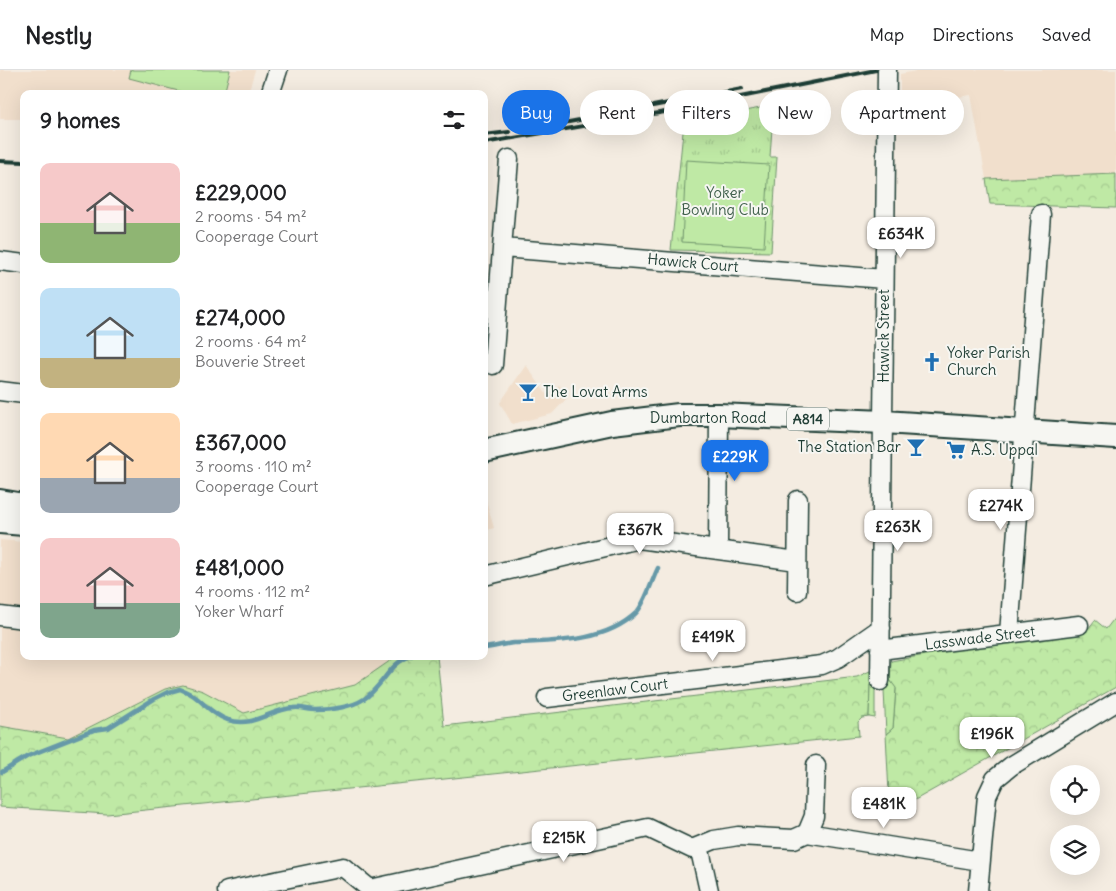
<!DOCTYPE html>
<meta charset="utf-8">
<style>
:root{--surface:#fff;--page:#f6f6f6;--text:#202124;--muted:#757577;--line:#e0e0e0;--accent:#1a73e8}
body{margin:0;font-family:Delius,sans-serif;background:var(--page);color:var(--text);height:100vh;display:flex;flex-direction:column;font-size:19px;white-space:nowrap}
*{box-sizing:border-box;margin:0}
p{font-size:16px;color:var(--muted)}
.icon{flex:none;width:28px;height:28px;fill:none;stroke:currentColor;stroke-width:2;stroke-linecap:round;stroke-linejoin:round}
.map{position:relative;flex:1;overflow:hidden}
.panel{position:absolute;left:20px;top:20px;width:468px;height:570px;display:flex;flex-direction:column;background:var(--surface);border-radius:10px;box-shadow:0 5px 20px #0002}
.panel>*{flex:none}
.top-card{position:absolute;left:502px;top:20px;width:475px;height:45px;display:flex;gap:10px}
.fabs{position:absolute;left:1050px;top:695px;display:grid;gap:10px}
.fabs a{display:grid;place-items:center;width:50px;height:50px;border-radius:50%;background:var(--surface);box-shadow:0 5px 20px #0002;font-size:25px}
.price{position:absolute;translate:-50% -42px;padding:0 11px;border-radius:10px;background:#fff;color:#222;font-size:16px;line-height:32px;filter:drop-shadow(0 1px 2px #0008)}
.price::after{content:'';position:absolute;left:50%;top:30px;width:15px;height:11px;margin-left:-8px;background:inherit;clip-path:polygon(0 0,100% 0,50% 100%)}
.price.on{background:var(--accent);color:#fff}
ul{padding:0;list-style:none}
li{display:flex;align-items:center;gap:15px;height:125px;padding:0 20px}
li span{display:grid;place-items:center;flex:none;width:140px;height:100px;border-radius:10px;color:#555}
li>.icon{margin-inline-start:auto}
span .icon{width:60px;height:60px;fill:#fffc;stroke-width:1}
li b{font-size:21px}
h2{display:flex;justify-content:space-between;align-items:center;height:60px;padding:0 20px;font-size:21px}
.tag{padding:0 18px;border-radius:22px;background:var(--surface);box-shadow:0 5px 20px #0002;font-size:18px;line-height:45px}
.tag.on{background:var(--accent);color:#fff}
header{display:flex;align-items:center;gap:30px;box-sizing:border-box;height:70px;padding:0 25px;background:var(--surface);border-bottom:1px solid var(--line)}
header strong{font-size:24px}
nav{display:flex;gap:28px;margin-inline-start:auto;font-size:18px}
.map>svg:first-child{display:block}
</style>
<header>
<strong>Nestly</strong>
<nav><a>Map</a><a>Directions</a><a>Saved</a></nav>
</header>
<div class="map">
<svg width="1116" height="821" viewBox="0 0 1116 821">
<defs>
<pattern id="grass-tufts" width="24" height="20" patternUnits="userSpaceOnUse" patternTransform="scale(1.25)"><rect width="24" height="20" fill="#bfe9a5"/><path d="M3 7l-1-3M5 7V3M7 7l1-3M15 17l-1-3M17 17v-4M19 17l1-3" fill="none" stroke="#a4c98f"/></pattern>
<pattern id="forest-crowns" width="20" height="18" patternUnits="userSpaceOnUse" patternTransform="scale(1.25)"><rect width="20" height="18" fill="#bfe9a5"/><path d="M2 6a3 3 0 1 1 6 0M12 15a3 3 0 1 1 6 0" fill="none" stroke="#a4c98f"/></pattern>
</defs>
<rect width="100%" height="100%" fill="#f4ece1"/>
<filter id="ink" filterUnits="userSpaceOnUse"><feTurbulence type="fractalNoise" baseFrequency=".02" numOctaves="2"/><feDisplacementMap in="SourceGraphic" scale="10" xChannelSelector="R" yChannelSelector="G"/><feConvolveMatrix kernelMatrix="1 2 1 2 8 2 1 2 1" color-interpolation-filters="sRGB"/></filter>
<g filter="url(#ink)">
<!-- built -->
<path fill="#f1dfcc" d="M 0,0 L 255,0 L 248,24 L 24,24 L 24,49 L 0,49 Z
M 921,0 L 1116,0 L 1116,104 L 986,109 L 971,25 L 900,36 L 900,4 Z
M 526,295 L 547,325 L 559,315 L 569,326 L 552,344 L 512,354 L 500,333 Z
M 484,423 L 494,458 L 484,461 Z
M 0,470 L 24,472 L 24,586 L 397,586 L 355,615 L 244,643 L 203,621 L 183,615 L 165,619 L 68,668 L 0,656 Z"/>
<!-- grass -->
<path fill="url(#grass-tufts)" stroke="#6f936c" d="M 766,37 L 772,58 L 770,87 L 777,87 L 771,182 L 671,180 L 684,52 Z"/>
<!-- forest -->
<path fill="url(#forest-crowns)" stroke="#6f936c" d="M 1116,104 L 1116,138 L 990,134 L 986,109 Z
M 1116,546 L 1116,617 L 890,744 L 886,664 L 893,658 L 896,619 L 890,610 L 891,591 L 1006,571 L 1066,564 L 1088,559 L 1095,550 L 1106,559 Z
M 397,586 L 437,586 L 444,656 L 857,607 L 872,600 L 870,616 L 869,647 L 862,648 L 858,652 L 859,666 L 107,744 L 0,737 L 0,656 L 68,668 L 165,619 L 183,615 L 203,621 L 244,643 L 355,615 Z"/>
<!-- garden -->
<path fill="#bfe9a5" stroke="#6f936c" d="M 131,0 L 230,0 L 224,24 L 190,24 L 129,8 Z
M 686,90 L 769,95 L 764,177 L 682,172 Z
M 890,610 L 896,618 L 893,658 L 886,664 L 884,620 Z
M 870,615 L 875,620 L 875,648 L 869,647 Z"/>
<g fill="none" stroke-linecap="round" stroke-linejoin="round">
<!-- stream -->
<path stroke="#6699a8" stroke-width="4.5" d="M 484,578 C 494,577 504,574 514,573 C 555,571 604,573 636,543 C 645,534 652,510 658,498
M 2,702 L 28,686 L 94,660 L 108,658 L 154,629 L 166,623 L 180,619 C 185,621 190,623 194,626 C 205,634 213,645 228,650 C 256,658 269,639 294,638 C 301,637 309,640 316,640 C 331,640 352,637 364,629 C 383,616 390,592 411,586"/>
<!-- minor casing -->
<g stroke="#1f3d34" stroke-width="21">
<path id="minor" d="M 270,24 L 278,0
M 502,178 L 884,209
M 0,191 L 24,194
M 493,295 L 509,89
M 0,321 L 24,324
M 718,479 L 719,345
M 484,506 L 639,469 L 797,491
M 797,521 L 798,430
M 0,546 L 24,549
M 1009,564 L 1041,144
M 880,580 L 1079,555
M 880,611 L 887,0
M 547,628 L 822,595 L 838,588 L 881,558
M 807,763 L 980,791
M 699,776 L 709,821
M 227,821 L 343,797 L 370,819 L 648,758 L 692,779 L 714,770 L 738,766 L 794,769 L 807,763 L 814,746 L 816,695
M 978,821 L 987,726 L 995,709 L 1011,696 L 1116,632"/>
</g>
<!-- major casing -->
<g stroke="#1f3d34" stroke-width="26">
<path id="major" d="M 484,381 L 612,353 L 679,345 L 719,345 L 884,352 L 1116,367
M 0,431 L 24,435
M 0,452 L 24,454"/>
</g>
<!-- minor -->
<use href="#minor" stroke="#f6f6f2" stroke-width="18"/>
<!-- major -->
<use href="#major" stroke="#f6f6f2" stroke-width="22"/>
<!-- rail -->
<path stroke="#1f3d34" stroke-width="4" d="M 548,56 L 742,19
M 484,65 L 509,62
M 484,73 L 665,42 L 876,0
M 0,91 L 24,92"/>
</g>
</g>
<!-- icons -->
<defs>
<g id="church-bare" transform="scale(1.5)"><path d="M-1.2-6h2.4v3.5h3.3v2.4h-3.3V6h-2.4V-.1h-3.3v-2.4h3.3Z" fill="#1f6fb2" stroke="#f6f6f2" stroke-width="2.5" paint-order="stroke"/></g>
<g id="bar-bare" transform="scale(1.5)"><path d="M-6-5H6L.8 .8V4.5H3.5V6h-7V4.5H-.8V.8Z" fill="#1f6fb2" stroke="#f6f6f2" stroke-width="2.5" paint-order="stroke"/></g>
<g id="supermarket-bare" transform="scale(1.5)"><path d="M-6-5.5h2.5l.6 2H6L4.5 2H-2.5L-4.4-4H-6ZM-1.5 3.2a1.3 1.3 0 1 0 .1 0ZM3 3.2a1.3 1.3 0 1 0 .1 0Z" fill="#1f6fb2" stroke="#f6f6f2" stroke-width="2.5" paint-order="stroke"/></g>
</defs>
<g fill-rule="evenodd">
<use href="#church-bare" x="932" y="292"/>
<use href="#bar-bare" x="528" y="322"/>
<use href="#bar-bare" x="916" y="377"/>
<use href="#supermarket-bare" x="956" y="380"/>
</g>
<g text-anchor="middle" stroke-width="4" stroke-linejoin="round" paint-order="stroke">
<!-- shield labels -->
<rect fill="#f6f6f2" stroke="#60746d" stroke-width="1" x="787" y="337.5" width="42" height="23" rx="4"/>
<g font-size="14" font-weight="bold" fill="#1f3d34">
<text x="808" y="354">A814</text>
</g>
<!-- park labels -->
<g font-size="15" fill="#3f5f4b" stroke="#f6f6f2">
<text x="725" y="128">Yoker<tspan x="725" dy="17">Bowling Club</tspan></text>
</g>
<!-- street labels -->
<g font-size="15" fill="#1f3d34" stroke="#f6f6f2">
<text transform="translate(693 193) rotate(5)" y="5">Hawick Court</text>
<text transform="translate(884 266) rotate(-90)" y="5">Hawick Street</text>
<text x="708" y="353">Dumbarton Road</text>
<text transform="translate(980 568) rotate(-7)" y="5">Lasswade Street</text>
<text transform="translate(615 620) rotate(-7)" y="5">Greenlaw Court</text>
</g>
<!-- poi labels -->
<g font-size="15" fill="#1f3d34" stroke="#f6f6f2" text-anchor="start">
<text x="947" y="288">Yoker Parish<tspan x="947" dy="17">Church</tspan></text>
<text x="543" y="327">The Lovat Arms</text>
<text x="901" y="382" text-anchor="end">The Station Bar</text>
<text x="971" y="385">A.S. Uppal</text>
</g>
</g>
</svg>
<div class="fabs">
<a><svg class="icon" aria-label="locate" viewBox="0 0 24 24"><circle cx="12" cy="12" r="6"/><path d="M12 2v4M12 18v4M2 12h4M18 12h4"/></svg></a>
<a><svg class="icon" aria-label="layers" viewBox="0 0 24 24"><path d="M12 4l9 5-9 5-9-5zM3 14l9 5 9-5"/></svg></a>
</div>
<b class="price" style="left:901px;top:189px">£634K</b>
<b class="price on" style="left:735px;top:412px">£229K</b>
<b class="price" style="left:1001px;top:461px">£274K</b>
<b class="price" style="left:898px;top:482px">£263K</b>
<b class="price" style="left:640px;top:485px">£367K</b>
<b class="price" style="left:713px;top:592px">£419K</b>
<b class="price" style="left:992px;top:689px">£196K</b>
<b class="price" style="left:884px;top:759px">£481K</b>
<b class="price" style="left:564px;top:793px">£215K</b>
<div class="top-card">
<a class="tag on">Buy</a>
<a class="tag">Rent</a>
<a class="tag">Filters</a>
<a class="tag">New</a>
<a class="tag">Apartment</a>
</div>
<section class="panel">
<h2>9 homes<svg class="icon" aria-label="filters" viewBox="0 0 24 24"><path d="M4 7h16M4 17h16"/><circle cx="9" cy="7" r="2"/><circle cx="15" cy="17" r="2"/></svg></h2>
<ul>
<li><span style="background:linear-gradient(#f6c9c9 60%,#8fb573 0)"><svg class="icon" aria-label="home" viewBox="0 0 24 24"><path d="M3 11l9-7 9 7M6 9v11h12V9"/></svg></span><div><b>£229,000</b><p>2 rooms · 54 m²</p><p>Cooperage Court</p></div></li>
<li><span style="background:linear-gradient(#bfe0f5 70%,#c2b280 0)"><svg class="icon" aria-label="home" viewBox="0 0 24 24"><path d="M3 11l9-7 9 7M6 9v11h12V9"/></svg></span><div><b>£274,000</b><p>2 rooms · 64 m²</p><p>Bouverie Street</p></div></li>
<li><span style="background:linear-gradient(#ffd9b3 65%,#9aa5b1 0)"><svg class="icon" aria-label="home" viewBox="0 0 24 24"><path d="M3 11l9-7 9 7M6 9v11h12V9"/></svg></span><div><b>£367,000</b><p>3 rooms · 110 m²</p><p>Cooperage Court</p></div></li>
<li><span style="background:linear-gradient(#f6c9c9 65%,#7fa58c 0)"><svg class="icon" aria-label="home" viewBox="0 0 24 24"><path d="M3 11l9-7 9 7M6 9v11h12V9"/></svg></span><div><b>£481,000</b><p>4 rooms · 112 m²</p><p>Yoker Wharf</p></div></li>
</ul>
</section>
</div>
